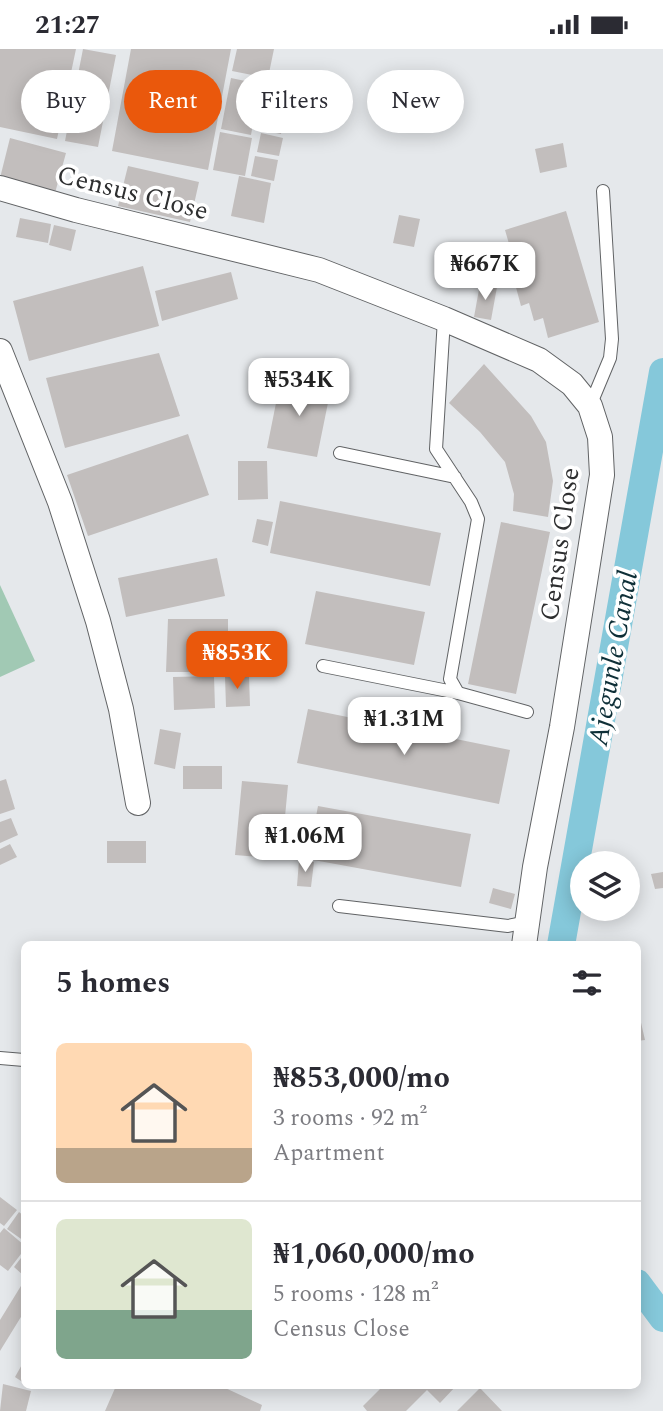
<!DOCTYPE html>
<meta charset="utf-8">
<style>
:root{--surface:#fff;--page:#f2f2f3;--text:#2b2b33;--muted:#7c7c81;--line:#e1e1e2;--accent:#ea580c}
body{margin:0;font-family:Spectral,serif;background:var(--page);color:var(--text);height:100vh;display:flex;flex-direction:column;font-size:26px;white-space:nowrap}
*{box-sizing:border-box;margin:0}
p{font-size:23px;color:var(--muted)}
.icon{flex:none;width:38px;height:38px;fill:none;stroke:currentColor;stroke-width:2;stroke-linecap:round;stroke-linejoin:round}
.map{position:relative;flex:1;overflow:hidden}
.drawer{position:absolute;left:21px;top:892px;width:620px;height:448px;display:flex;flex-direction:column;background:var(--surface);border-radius:10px;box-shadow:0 4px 18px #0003}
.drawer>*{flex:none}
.banner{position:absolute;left:21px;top:21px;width:621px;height:63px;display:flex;gap:14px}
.buttons{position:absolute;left:570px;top:802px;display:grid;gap:14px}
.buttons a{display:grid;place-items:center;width:70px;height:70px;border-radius:50%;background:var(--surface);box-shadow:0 4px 18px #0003;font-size:35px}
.price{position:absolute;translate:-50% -60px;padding:0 16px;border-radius:14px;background:#fff;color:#222;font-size:23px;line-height:46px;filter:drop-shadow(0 2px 4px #0008)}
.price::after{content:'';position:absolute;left:50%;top:42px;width:21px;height:16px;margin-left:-10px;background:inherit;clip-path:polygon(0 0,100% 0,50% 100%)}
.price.active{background:var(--accent);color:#fff}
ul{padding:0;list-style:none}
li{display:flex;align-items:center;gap:21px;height:175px;padding:0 35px}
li+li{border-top:2px solid var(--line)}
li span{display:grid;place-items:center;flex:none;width:196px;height:140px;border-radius:10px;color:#555}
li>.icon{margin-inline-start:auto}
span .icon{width:84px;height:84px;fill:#fffc;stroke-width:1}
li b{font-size:30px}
h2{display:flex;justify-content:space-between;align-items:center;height:84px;padding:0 35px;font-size:30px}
.tag{padding:0 24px;border-radius:32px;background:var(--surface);box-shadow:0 4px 18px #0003;font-size:24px;line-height:63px}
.tag.active{background:var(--accent);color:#fff}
.status{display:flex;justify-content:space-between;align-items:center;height:49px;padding:0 35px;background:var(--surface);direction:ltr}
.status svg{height:19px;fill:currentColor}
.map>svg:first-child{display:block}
</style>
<div class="status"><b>21:27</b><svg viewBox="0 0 49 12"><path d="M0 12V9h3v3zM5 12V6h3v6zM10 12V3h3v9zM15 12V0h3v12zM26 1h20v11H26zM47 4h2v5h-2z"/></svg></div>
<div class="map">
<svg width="663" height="1362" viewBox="0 0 663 1362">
<rect width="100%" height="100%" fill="#e5e8eb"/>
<!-- green -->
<path fill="#a1c9b4" d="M 0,536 L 35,612 L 0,628 Z"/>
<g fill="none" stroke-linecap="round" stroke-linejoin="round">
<!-- canal -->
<path stroke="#85c8da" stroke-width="28" d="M 561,896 L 663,323
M 637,1234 L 663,1269"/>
</g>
<!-- building -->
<path fill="#c2bebd" d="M 0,0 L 76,0 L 57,90 L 0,78 Z
M 83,0 L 116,6 L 98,98 L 65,92 Z
M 131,0 L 231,0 L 208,121 L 112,102 Z
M 237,0 L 274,0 L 268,29 L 232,22 Z
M 231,29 L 260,35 L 251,86 L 221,80 Z
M 264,66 L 284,70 L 281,85 L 261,81 Z
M 220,83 L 252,89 L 245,127 L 213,121 Z
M 261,84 L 283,89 L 279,107 L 257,103 Z
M 10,89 L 66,104 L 55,144 L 0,129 Z
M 563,94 L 567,118 L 540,124 L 535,100 Z
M 255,107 L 278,111 L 274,132 L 251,127 Z
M 128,117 L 199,133 L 190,173 L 118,157 Z
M 239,127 L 271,134 L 264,174 L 231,167 Z
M 566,162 L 599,273 L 548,289 L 543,269 L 534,272 L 529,254 L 521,257 L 514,231 L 510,231 L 503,208 L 512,205 L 505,181 Z
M 399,166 L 420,170 L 414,198 L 393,194 Z
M 20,169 L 51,175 L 48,194 L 16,188 Z
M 54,176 L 76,181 L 71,202 L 49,196 Z
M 143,217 L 159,277 L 29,312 L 13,252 Z
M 231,223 L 238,250 L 162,272 L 155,242 Z
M 480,235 L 497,238 L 491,271 L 474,268 Z
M 159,304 L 180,367 L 65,399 L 46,329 Z
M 484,315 L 531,367 L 546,393 L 553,432 L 548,468 L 513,462 L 514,445 L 505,413 L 480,383 L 449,354 Z
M 281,329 L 331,339 L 317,408 L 267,399 Z
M 188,385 L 209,446 L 88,487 L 67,426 Z
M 238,412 L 267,412 L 268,450 L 238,451 Z
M 280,452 L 441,484 L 430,537 L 270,504 Z
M 257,470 L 273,473 L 268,497 L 252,493 Z
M 501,473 L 550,483 L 516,645 L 468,635 Z
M 217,509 L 225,547 L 126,568 L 118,529 Z
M 316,542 L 425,563 L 414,616 L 305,595 Z
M 168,570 L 228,570 L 228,623 L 166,623 Z
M 214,627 L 215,659 L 174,661 L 173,628 Z
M 225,627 L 249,627 L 250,657 L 226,658 Z
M 308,660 L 510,701 L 499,755 L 297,714 Z
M 160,680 L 181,684 L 175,720 L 154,715 Z
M 183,717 L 222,717 L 222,740 L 183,740 Z
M 6,730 L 15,760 L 0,765 L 0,732 Z
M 242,732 L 288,736 L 281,810 L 235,806 Z
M 318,757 L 471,785 L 461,838 L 308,810 Z
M 11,769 L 18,786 L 0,794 L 0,773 Z
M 107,792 L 146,792 L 146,814 L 107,814 Z
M 10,795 L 17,808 L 0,816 L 0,800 Z
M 299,811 L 314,813 L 311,838 L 297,837 Z
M 663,823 L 663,839 L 655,840 L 651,825 Z
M 493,839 L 515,845 L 511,860 L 489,854 Z
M 637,956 L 645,991 L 637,992 Z
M 0,1148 L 17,1161 L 4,1177 L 0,1174 Z
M 19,1163 L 24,1167 L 24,1192 L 7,1180 Z
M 4,1179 L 24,1196 L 24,1201 L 8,1222 L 0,1216 L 0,1184 Z
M 24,1205 L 24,1227 L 14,1218 Z
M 24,1232 L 24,1263 L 0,1302 L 0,1271 Z
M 24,1312 L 24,1334 L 15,1328 Z
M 3,1335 L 31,1342 L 26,1362 L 0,1362 Z
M 116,1337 L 221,1337 L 262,1356 L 260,1362 L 105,1362 Z
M 383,1337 L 456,1337 L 440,1354 L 427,1341 L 406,1362 L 367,1362 L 363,1357 Z
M 480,1339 L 502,1362 L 457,1362 Z"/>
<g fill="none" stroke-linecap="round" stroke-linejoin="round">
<!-- service casing -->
<g stroke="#616365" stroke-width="14">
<path id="service" d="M 444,270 L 436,400 L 471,453 L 478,470 L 450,630 L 458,644 L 527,663
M 590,357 L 610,309 L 612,290 L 603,142
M 340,404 L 455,428
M 323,617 L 458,644
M 339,857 L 508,877 L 527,873
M 0,1009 L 24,1011"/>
</g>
<!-- minor casing -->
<g stroke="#616365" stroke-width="26">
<path id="minor" d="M 0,139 L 76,161 L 319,221 L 444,270 L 539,311 L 572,335 L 590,357 L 600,388 L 602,426 L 562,678 L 535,818 L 524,896
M 0,302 L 60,453 L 98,572 L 121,660 L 138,754"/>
</g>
<!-- service -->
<use href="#service" stroke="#fff" stroke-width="12"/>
<!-- minor -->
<use href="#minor" stroke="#fff" stroke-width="24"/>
</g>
<g text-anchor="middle" stroke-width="7" stroke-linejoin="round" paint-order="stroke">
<!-- street labels -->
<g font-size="26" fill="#2e2f30" stroke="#fff">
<text transform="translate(133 143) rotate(14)" y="9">Census Close</text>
<text transform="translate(559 495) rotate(-82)" y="9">Census Close</text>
</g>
<!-- water labels -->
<g font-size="28" font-style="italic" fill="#0e2f37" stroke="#fff">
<text transform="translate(612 609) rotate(-80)" y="10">Ajegunle Canal</text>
</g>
</g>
</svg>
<div class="buttons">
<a><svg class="icon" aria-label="layers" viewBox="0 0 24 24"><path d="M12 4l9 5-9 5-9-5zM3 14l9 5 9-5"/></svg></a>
</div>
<b class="price" style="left:485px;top:253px">₦667K</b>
<b class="price" style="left:299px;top:369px">₦534K</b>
<b class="price active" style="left:237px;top:642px">₦853K</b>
<b class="price" style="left:404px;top:708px">₦1.31M</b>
<b class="price" style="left:305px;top:825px">₦1.06M</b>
<div class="banner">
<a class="tag">Buy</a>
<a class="tag active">Rent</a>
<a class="tag">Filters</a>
<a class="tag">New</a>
</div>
<section class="drawer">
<h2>5 homes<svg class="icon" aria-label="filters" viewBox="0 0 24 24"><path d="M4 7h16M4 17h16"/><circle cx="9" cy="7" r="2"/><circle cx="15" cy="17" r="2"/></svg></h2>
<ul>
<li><span style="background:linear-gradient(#ffd9b3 75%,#b9a48a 0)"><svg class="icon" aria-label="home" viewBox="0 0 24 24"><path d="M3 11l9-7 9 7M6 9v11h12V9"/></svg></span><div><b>₦853,000/mo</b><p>3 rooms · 92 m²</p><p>Apartment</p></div></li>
<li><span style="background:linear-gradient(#dfe7d0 65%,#7fa58c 0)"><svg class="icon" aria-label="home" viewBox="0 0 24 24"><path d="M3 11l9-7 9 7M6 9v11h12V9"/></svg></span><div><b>₦1,060,000/mo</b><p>5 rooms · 128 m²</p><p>Census Close</p></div></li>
</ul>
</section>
</div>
